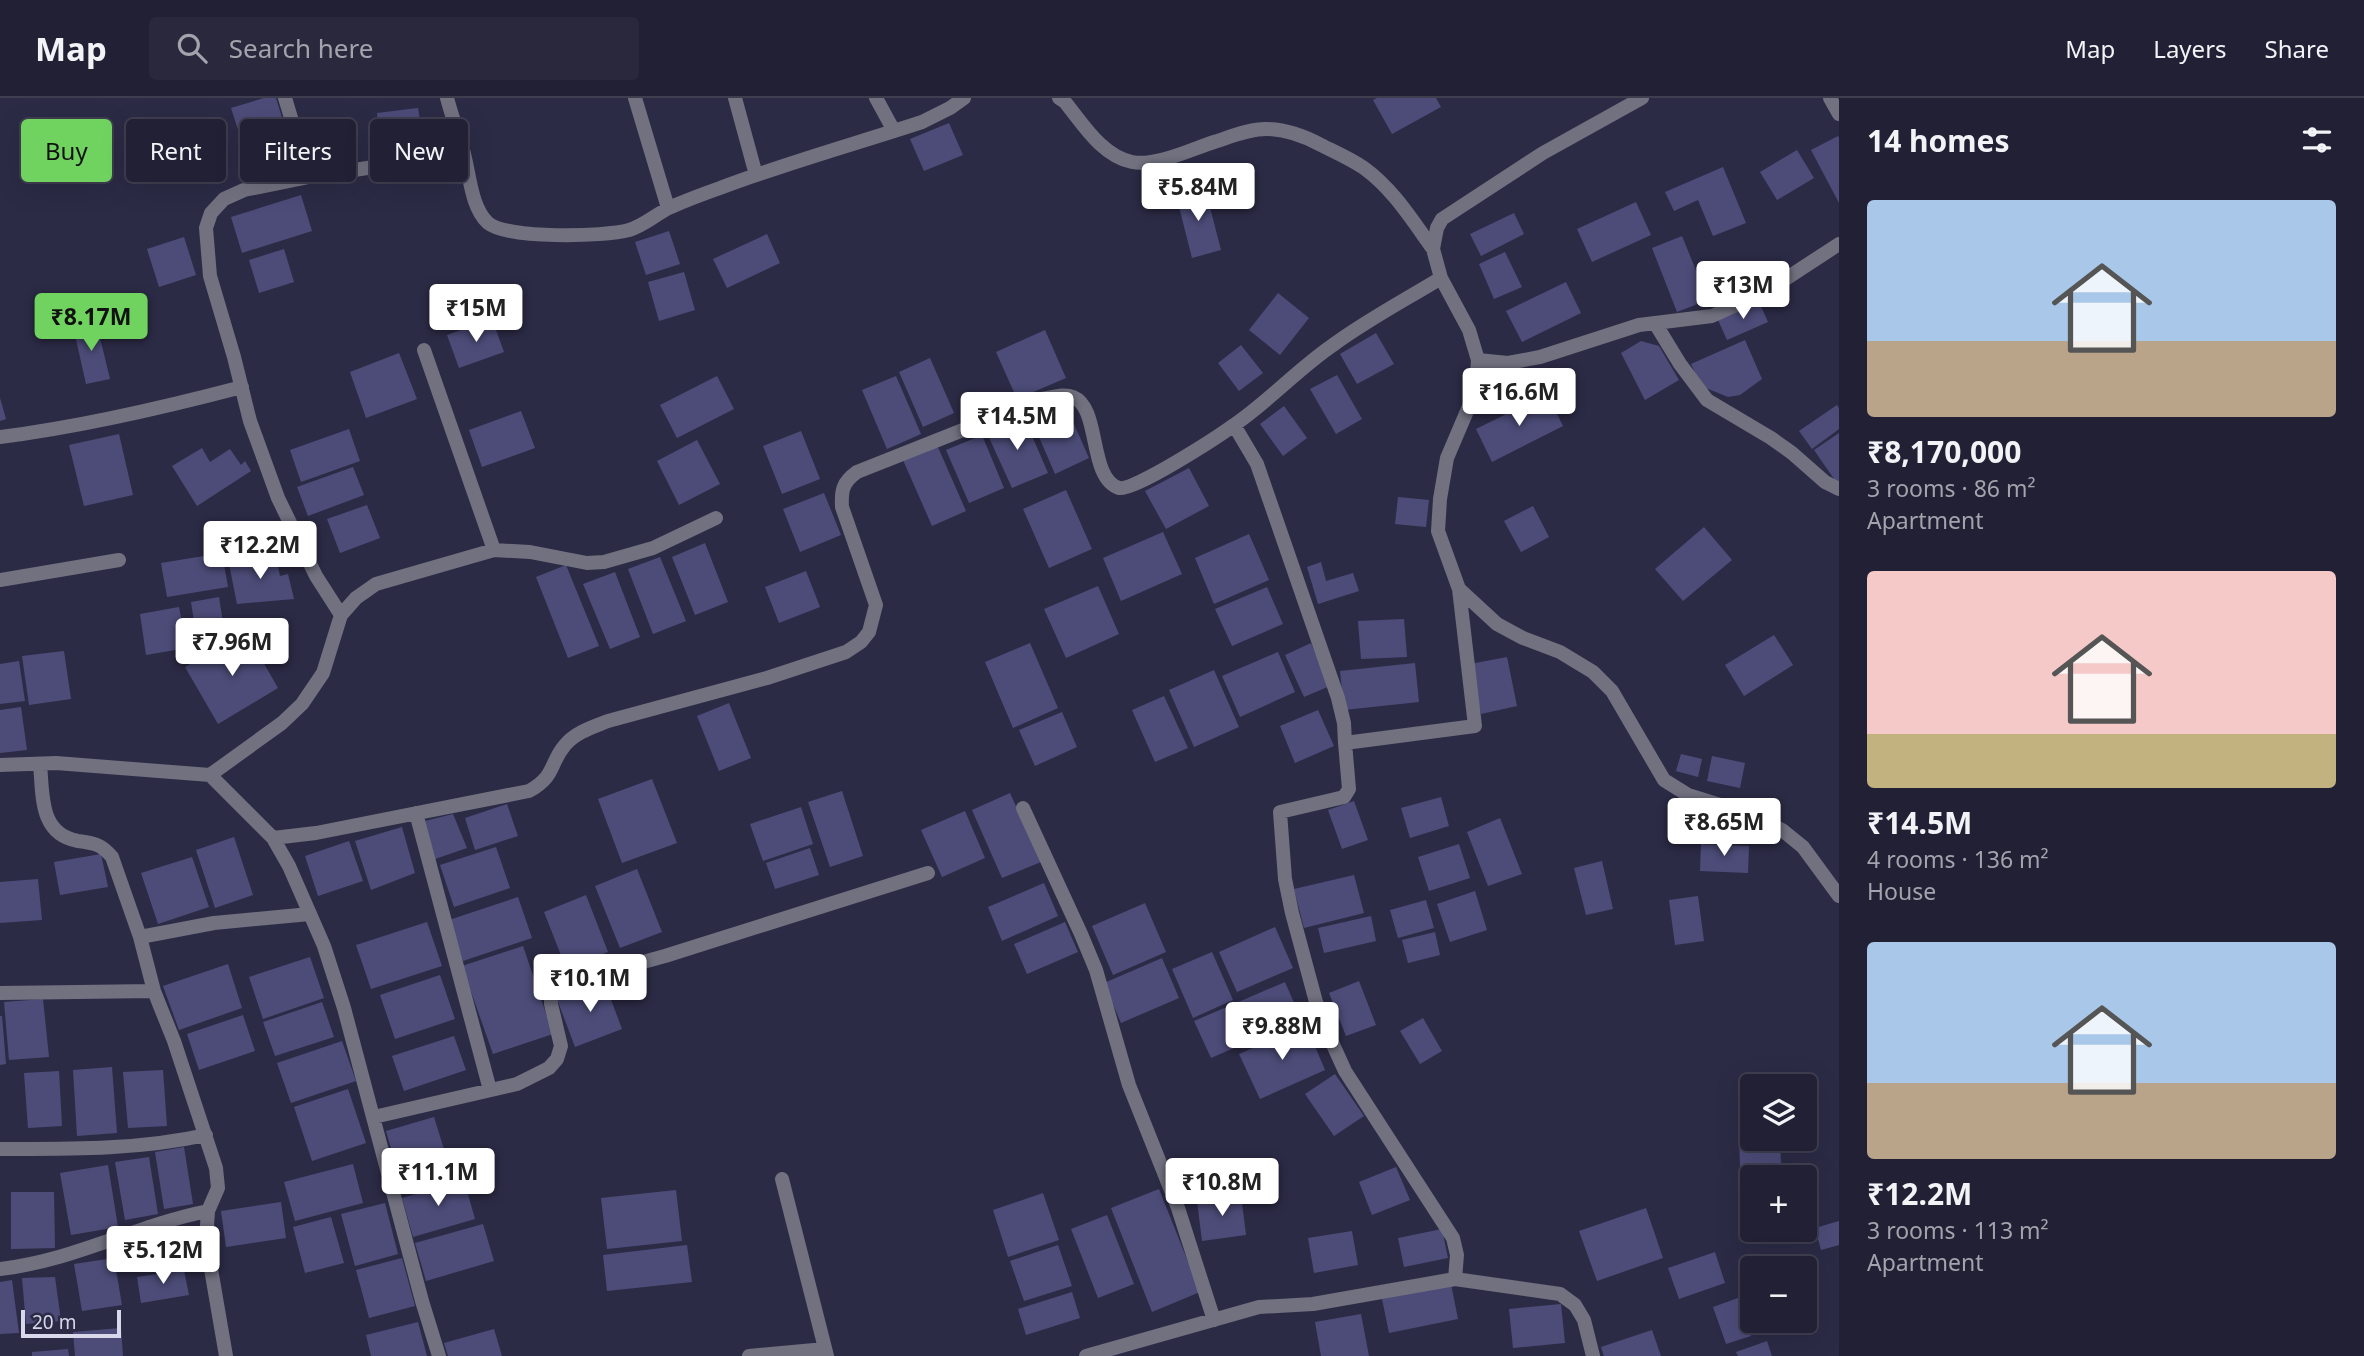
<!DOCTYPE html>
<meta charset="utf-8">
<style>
:root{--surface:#212034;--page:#29283c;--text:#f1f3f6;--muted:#a2a3ac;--line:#3e3e4f;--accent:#70d35f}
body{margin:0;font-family:"Noto Sans",sans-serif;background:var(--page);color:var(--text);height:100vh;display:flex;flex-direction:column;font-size:26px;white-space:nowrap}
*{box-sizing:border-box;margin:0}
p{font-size:23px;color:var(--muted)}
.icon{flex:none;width:38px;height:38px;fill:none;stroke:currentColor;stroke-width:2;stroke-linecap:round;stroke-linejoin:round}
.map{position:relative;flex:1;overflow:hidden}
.details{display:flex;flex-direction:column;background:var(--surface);width:525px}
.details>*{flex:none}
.banner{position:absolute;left:21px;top:21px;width:665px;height:63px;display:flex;gap:14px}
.tools{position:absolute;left:1740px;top:976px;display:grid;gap:14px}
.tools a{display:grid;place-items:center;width:77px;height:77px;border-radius:7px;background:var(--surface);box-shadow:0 7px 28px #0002,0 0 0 2px var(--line);font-size:35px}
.scale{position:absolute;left:21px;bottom:18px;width:100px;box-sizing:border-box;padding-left:7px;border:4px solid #d8d8ea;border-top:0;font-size:19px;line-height:24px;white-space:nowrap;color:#d8d8ea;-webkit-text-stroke:5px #2c2b46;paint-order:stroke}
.price{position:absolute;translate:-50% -60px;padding:0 16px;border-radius:7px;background:#fff;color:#222;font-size:23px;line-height:46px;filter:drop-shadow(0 2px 4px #0008)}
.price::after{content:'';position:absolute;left:50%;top:42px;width:21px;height:16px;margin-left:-10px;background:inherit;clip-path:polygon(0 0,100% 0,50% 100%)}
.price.on{background:var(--accent);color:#111}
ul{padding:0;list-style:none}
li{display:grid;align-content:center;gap:14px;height:371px;padding:0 28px}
li span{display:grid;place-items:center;height:217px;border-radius:7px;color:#555}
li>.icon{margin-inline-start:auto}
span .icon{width:126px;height:126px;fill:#fffc;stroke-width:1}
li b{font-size:30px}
h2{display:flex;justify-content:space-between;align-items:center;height:84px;padding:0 28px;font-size:30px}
.tag{padding:0 24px;border-radius:7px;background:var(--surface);box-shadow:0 7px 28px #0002,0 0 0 2px var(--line);font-size:24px;line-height:63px}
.tag.on{background:var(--accent);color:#111}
header{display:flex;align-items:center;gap:42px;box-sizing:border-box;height:98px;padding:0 35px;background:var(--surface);border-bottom:2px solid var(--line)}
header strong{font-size:33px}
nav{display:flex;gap:38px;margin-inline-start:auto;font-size:24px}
.search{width:490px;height:63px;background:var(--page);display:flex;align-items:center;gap:18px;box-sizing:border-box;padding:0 24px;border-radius:7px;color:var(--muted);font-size:26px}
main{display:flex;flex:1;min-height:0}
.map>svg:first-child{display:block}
</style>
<header>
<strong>Map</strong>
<div class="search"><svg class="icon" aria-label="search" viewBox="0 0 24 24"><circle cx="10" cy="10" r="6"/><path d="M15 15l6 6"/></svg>Search here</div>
<nav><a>Map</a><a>Layers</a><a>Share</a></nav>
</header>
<main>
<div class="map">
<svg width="1839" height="1258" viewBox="0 0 1839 1258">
<rect width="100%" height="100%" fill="#2c2b46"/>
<!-- building -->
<path fill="#4d4c79" d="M 264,0 L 276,0 L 292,52 L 249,66 L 231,10 Z
M 1377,0 L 1436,0 L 1441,9 L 1392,36 L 1373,2 Z
M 418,10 L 421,29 L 379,35 L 377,15 Z
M 949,25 L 963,57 L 924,73 L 910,41 Z
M 1838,38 L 1839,40 L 1839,105 L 1811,52 Z
M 1797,52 L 1814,80 L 1777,102 L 1760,74 Z
M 1723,69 L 1746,125 L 1713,138 L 1698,102 L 1674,113 L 1665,94 Z
M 1205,90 L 1221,152 L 1192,160 L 1176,97 Z
M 301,97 L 312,133 L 242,155 L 231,119 Z
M 1636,104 L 1651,137 L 1592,164 L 1577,131 Z
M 1514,115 L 1524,136 L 1481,158 L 1470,136 Z
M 669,133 L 680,166 L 646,177 L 635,144 Z
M 767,136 L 780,165 L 727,190 L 713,161 Z
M 1682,138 L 1708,202 L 1677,214 L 1652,150 Z
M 184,139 L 196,177 L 159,189 L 147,151 Z
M 284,151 L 294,184 L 259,195 L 249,162 Z
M 1505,154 L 1522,189 L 1494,201 L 1479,166 Z
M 684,174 L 695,212 L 659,223 L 648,184 Z
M 1566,184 L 1581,215 L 1522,244 L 1506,213 Z
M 1278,195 L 1309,220 L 1280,257 L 1249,232 Z
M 1759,204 L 1768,224 L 1727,242 L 1718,222 Z
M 492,221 L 504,254 L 459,270 L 447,237 Z
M 96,223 L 110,281 L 86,286 L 73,228 Z
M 1045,232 L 1066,280 L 1017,301 L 996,254 Z
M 1376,235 L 1394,266 L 1357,286 L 1340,256 Z
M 1745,242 L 1762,281 L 1740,297 L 1728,299 L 1701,288 L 1691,266 Z
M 1641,243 L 1659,248 L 1679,282 L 1645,302 L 1621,255 Z
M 1241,247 L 1263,275 L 1239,293 L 1218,265 Z
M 399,255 L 417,301 L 366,320 L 350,274 Z
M 930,260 L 954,315 L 923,329 L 899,274 Z
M 1337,277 L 1362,321 L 1336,336 L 1310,291 Z
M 717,278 L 734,311 L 677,340 L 660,307 Z
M 896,278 L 921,336 L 887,351 L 862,292 Z
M 1547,296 L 1563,328 L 1492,364 L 1476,331 Z
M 0,300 L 6,321 L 0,323 Z
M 1063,301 L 1089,360 L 1055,376 L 1029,316 Z
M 1837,307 L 1839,310 L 1839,331 L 1812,351 L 1799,333 Z
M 1284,308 L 1307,340 L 1283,358 L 1260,326 Z
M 521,313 L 535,350 L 482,369 L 469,332 Z
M 1023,317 L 1048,375 L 1012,390 L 986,333 Z
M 349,331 L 360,363 L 301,384 L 290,352 Z
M 801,333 L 820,381 L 782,396 L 763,348 Z
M 1839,335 L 1839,388 L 1814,352 Z
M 119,336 L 133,397 L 84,408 L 69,347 Z
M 982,337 L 1004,390 L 969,405 L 946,352 Z
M 697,342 L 720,386 L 679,407 L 657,363 Z
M 937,347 L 966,413 L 932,428 L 903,362 Z
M 202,350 L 210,364 L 230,351 L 241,367 L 245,363 L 251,373 L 197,408 L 172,368 Z
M 353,369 L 364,397 L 308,418 L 297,389 Z
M 1189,370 L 1209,408 L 1166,431 L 1145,393 Z
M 1066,392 L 1092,451 L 1049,470 L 1023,411 Z
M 824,395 L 841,437 L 800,454 L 783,411 Z
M 1398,399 L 1429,402 L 1426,429 L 1395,426 Z
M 367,407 L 380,440 L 340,455 L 327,421 Z
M 1533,408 L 1549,439 L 1521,454 L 1504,423 Z
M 1704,429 L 1732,462 L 1683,503 L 1655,471 Z
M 1163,434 L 1182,476 L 1121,503 L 1103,460 Z
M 1249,436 L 1269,482 L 1214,506 L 1195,460 Z
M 705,445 L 728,504 L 695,517 L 672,459 Z
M 275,454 L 280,478 L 288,476 L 294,501 L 237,506 L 229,466 Z
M 222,455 L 228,489 L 167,499 L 161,465 Z
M 660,459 L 686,523 L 653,536 L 628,471 Z
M 1321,464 L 1326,483 L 1353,475 L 1359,493 L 1318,506 L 1307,469 Z
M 566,467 L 599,548 L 568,560 L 536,479 Z
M 806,473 L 820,509 L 779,525 L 765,489 Z
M 615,474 L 640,539 L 610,551 L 583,486 Z
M 1098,488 L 1119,536 L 1066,560 L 1044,511 Z
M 1267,489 L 1283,526 L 1232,548 L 1215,511 Z
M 219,499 L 226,544 L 198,549 L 191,504 Z
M 179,509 L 187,550 L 146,557 L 140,516 Z
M 1404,521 L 1407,559 L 1361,561 L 1358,523 Z
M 246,534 L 278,590 L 218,626 L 185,569 Z
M 1774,537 L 1793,567 L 1744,598 L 1725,567 Z
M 1030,545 L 1058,610 L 1013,630 L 985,564 Z
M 1311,545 L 1330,588 L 1304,599 L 1285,557 Z
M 64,553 L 71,601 L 29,607 L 22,558 Z
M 1278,554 L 1295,594 L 1240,619 L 1222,578 Z
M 1507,559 L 1517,608 L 1481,616 L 1470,566 Z
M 19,563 L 25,603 L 0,606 L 0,566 Z
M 1415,565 L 1419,604 L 1344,612 L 1340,573 Z
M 1214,572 L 1239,629 L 1194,649 L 1169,592 Z
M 1164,598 L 1188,650 L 1155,664 L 1132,612 Z
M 729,605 L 751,660 L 719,673 L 697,618 Z
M 21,609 L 27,652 L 0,655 L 0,612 Z
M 1318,612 L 1334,648 L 1295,665 L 1280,628 Z
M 1062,614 L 1077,649 L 1035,668 L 1019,632 Z
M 1681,656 L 1702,661 L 1698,679 L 1676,673 Z
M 1712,658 L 1745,665 L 1740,690 L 1707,683 Z
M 652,681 L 677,745 L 622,765 L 598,701 Z
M 842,693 L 863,758 L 830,769 L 808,704 Z
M 1010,695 L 1041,764 L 1002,780 L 972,712 Z
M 1441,699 L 1449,728 L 1410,740 L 1401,710 Z
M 1354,703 L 1368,742 L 1342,751 L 1328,712 Z
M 507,706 L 518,738 L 475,752 L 465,720 Z
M 801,709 L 813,746 L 763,763 L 750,726 Z
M 965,713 L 985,760 L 942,779 L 921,732 Z
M 453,716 L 467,750 L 435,761 L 425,723 Z
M 1500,720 L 1522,776 L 1488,788 L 1467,734 Z
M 402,729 L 415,775 L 371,792 L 355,743 Z
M 234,739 L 253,797 L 215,810 L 196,752 Z
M 349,743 L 363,783 L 318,798 L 305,758 Z
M 1459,746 L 1470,780 L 1429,793 L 1418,759 Z
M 1701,746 L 1749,748 L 1748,775 L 1700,773 Z
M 496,749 L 510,790 L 454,809 L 440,767 Z
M 810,750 L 819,777 L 775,791 L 766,765 Z
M 101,756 L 108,789 L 60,797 L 54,764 Z
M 192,759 L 209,809 L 158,826 L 141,775 Z
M 1602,763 L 1613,811 L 1586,817 L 1574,770 Z
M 637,771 L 662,834 L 620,850 L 595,788 Z
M 1354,777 L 1364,815 L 1304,830 L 1294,791 Z
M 38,781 L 42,822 L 0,825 L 0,784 Z
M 1044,785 L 1058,818 L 1002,843 L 988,809 Z
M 1475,793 L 1487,832 L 1450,844 L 1437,806 Z
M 586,797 L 608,854 L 566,870 L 544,814 Z
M 1698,798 L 1704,843 L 1675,847 L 1669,802 Z
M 518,799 L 532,840 L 463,863 L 449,822 Z
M 1426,802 L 1434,830 L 1398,840 L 1390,812 Z
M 1145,805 L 1166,854 L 1113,877 L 1092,828 Z
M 1371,818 L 1376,843 L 1324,855 L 1318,830 Z
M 427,824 L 442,868 L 371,891 L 356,847 Z
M 1065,824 L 1078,854 L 1027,876 L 1014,846 Z
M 1275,829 L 1293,870 L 1237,894 L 1219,854 Z
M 1435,834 L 1440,857 L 1408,865 L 1402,842 Z
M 523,848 L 553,936 L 493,956 L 462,868 Z
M 1212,854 L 1233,902 L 1193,920 L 1172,871 Z
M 310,859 L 324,900 L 263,921 L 249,879 Z
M 1162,860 L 1179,900 L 1121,925 L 1104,885 Z
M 228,866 L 242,910 L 179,932 L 163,888 Z
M 440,877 L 455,921 L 395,941 L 380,897 Z
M 604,883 L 622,931 L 575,949 L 557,901 Z
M 1359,883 L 1376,927 L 1346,938 L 1329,895 Z
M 1285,884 L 1301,921 L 1211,960 L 1194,923 Z
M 43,901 L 49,959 L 9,962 L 4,904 Z
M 322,904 L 334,939 L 275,958 L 263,924 Z
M 243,917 L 255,953 L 199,972 L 187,936 Z
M 0,918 L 2,918 L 6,966 L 0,967 Z
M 1423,920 L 1442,953 L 1420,966 L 1400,933 Z
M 1306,927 L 1325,972 L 1260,1001 L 1239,956 Z
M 454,938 L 466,972 L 404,993 L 392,958 Z
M 342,943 L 356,983 L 291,1005 L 277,965 Z
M 112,969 L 117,1035 L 77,1038 L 73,972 Z
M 163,972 L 167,1028 L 128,1030 L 123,974 Z
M 59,973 L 62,1028 L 28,1030 L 24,975 Z
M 1335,976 L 1364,1018 L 1334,1038 L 1305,996 Z
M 348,991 L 366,1045 L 312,1063 L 294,1009 Z
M 1752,1013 L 1752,1041 L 1780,1041 L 1781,1066 L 1740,1068 L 1738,1014 Z
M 434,1019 L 448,1064 L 399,1078 L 386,1033 Z
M 184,1049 L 193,1106 L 164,1111 L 155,1054 Z
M 149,1059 L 158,1116 L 125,1122 L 115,1064 Z
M 353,1066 L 363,1105 L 295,1123 L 284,1084 Z
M 108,1067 L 118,1129 L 71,1137 L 60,1075 Z
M 1396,1069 L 1410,1102 L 1372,1117 L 1359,1084 Z
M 464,1082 L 475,1121 L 413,1139 L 402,1100 Z
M 1159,1091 L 1200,1194 L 1152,1214 L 1111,1110 Z
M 676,1092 L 682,1143 L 607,1151 L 601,1100 Z
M 11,1094 L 54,1094 L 55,1150 L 11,1151 Z
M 1043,1095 L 1059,1142 L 1008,1159 L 993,1112 Z
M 1241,1097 L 1246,1137 L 1202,1143 L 1197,1103 Z
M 281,1104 L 286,1140 L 226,1149 L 221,1113 Z
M 385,1105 L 398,1156 L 355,1168 L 341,1116 Z
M 1646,1110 L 1663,1160 L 1597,1183 L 1579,1133 Z
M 1107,1117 L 1134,1186 L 1098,1200 L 1071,1131 Z
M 331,1119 L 344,1165 L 305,1175 L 293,1129 Z
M 1839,1123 L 1839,1147 L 1821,1152 L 1815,1130 Z
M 483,1126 L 494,1163 L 426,1183 L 415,1145 Z
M 1442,1131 L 1448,1160 L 1404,1169 L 1398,1140 Z
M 1352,1133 L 1358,1167 L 1314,1175 L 1308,1140 Z
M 687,1147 L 692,1184 L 607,1193 L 603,1157 Z
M 1058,1147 L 1072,1188 L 1024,1203 L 1010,1163 Z
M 1715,1154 L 1725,1185 L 1679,1201 L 1668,1170 Z
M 114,1160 L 122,1207 L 82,1213 L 74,1166 Z
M 402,1160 L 415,1208 L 369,1220 L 356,1172 Z
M 184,1172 L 189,1197 L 141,1205 L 137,1179 Z
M 55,1179 L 61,1223 L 26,1226 L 22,1180 Z
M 12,1182 L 19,1235 L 0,1236 L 0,1184 Z
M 1451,1186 L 1458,1221 L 1389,1235 L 1382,1201 Z
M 1072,1194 L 1080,1220 L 1026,1237 L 1018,1211 Z
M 1738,1200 L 1751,1238 L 1726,1246 L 1713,1209 Z
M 1561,1206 L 1565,1245 L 1513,1250 L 1509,1211 Z
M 1361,1216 L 1369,1258 L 1321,1258 L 1315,1224 Z
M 418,1224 L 427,1258 L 371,1258 L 366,1237 Z
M 121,1230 L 123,1258 L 75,1258 L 73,1234 Z
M 494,1231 L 502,1258 L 448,1258 L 444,1245 Z
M 1652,1232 L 1661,1258 L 1604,1258 L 1601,1249 Z
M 1767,1243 L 1772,1258 L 1738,1258 L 1736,1254 Z
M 68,1251 L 69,1258 L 32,1258 L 32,1254 Z"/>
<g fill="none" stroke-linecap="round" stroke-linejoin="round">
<!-- minor -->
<path stroke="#717180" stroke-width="14" d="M 285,0 L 309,79
M 447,0 C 452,19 459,37 464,56 C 470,78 471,109 488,125 C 507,141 604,139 629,132 C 645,127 656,116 671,109 C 687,102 703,96 720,90 C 786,65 855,46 922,24 L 950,10 L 964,0
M 635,0 L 668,110
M 735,0 L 756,77
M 876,0 L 894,33
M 1059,0 L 1065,4 C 1083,26 1102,58 1132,64 C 1155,69 1192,51 1214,44 C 1230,39 1248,31 1266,31 C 1286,31 1304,38 1321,47 C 1335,54 1351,61 1364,70 C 1393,91 1412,122 1433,151
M 1830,0 L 1839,16
M 1441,180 L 1469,232 L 1478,262 L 1476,292 L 1447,360 L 1440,401 L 1438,433 L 1459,491 L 1497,526 L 1523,540 L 1560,554 L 1593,574 L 1612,593 L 1664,682 L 1688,697 L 1749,716 L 1782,732 L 1803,749 L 1839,798
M 1655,225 L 1680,266 L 1707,302 L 1771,340 L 1792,355 L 1825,384 L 1839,391
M 424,252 L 494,452
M 1478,262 L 1508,265 L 1540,259 L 1639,227 L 1712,218 L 1767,193 L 1839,146
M 1234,327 L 1257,366 L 1338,600 L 1344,625 L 1345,645 L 1475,628 L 1459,491
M 0,339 C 81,329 162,310 242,289
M 0,482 L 119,462
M 341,517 L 316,478 L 278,400 L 250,323 L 234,259 L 210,178 L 206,130 L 211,115 L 224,101 L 244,92 L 309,79 L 464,55
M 1345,645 L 1349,691 L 1344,699 L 1280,714 L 1285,781 L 1292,815 L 1316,904 L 1330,940 L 1345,973 L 1453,1140 L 1457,1157 L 1455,1181
M 40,666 C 43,697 39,736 78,743 C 94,745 101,746 112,759 L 140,839 L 154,893 L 174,943 L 216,1070 L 218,1090 L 208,1113 L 206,1142 L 226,1258
M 0,667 L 56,665 L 210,677
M 1023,710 L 1081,836 L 1096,872 L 1129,987 L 1178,1110 L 1214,1222
M 416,715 L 490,992
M 273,740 L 316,735 L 529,693 C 556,678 549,666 565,647 C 576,634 593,629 608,623 L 767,580 L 846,554 L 861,544 L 869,534 L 876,507 L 842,409 C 841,392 843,384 857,374 L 1041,301 C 1051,300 1063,295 1073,299 C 1101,310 1088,380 1119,390 C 1133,394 1219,338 1234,327 C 1269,303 1298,271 1333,247 C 1367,222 1405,202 1441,180 L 1433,151 L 1437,130 L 1442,121 L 1543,55 L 1642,0
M 140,839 L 214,825 L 310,816
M 0,895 L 154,893
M 374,1019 L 517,986 L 549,970 L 557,961 L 561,948 L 551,906 L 551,899 L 567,885 L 665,858 L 928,775
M 0,1051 C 69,1051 138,1052 206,1037
M 782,1081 L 827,1258
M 0,1171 C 73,1163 137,1127 208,1113
M 439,1258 L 422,1203 L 344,910 L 324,848 L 289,768 L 273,740 L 210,677 L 282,625 L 302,606 L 323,575 L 341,517 L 356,500 L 376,486 L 494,452 L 530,454 L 587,465 L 604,464 L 653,450 L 716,420
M 749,1258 L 825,1251
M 1086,1258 L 1259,1209 L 1313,1206 L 1455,1181 L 1560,1196 L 1575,1207 L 1584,1222 L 1593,1258"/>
</g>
</svg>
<div class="tools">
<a><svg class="icon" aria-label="layers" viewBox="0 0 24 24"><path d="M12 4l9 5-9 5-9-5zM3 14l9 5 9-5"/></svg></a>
<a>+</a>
<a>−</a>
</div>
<div class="scale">20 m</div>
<b class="price" style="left:1198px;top:125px">₹5.84M</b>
<b class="price" style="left:1743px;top:223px">₹13M</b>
<b class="price" style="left:476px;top:246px">₹15M</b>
<b class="price on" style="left:91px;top:255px">₹8.17M</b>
<b class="price" style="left:1519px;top:330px">₹16.6M</b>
<b class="price" style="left:1017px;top:354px">₹14.5M</b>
<b class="price" style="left:260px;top:483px">₹12.2M</b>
<b class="price" style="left:232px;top:580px">₹7.96M</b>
<b class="price" style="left:1724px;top:760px">₹8.65M</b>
<b class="price" style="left:590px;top:916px">₹10.1M</b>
<b class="price" style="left:1282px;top:964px">₹9.88M</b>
<b class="price" style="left:438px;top:1110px">₹11.1M</b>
<b class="price" style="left:1222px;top:1120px">₹10.8M</b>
<b class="price" style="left:163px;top:1188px">₹5.12M</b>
<div class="banner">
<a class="tag on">Buy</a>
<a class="tag">Rent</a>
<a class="tag">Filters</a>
<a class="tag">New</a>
</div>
</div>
<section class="details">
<h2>14 homes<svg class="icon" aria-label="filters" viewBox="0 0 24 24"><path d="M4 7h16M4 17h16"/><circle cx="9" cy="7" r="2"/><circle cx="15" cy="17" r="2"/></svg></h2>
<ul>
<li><span style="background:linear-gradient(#a9c7e8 65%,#b9a48a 0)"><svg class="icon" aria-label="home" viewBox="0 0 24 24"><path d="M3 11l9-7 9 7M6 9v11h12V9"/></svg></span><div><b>₹8,170,000</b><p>3 rooms · 86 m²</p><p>Apartment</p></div></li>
<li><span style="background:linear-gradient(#f6c9c9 75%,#c2b280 0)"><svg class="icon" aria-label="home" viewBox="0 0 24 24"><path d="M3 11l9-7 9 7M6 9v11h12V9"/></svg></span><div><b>₹14.5M</b><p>4 rooms · 136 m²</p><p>House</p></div></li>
<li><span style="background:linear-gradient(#a9c7e8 65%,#b9a48a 0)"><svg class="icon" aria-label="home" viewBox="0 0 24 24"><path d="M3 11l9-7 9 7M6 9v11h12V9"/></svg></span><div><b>₹12.2M</b><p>3 rooms · 113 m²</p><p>Apartment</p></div></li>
</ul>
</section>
</main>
